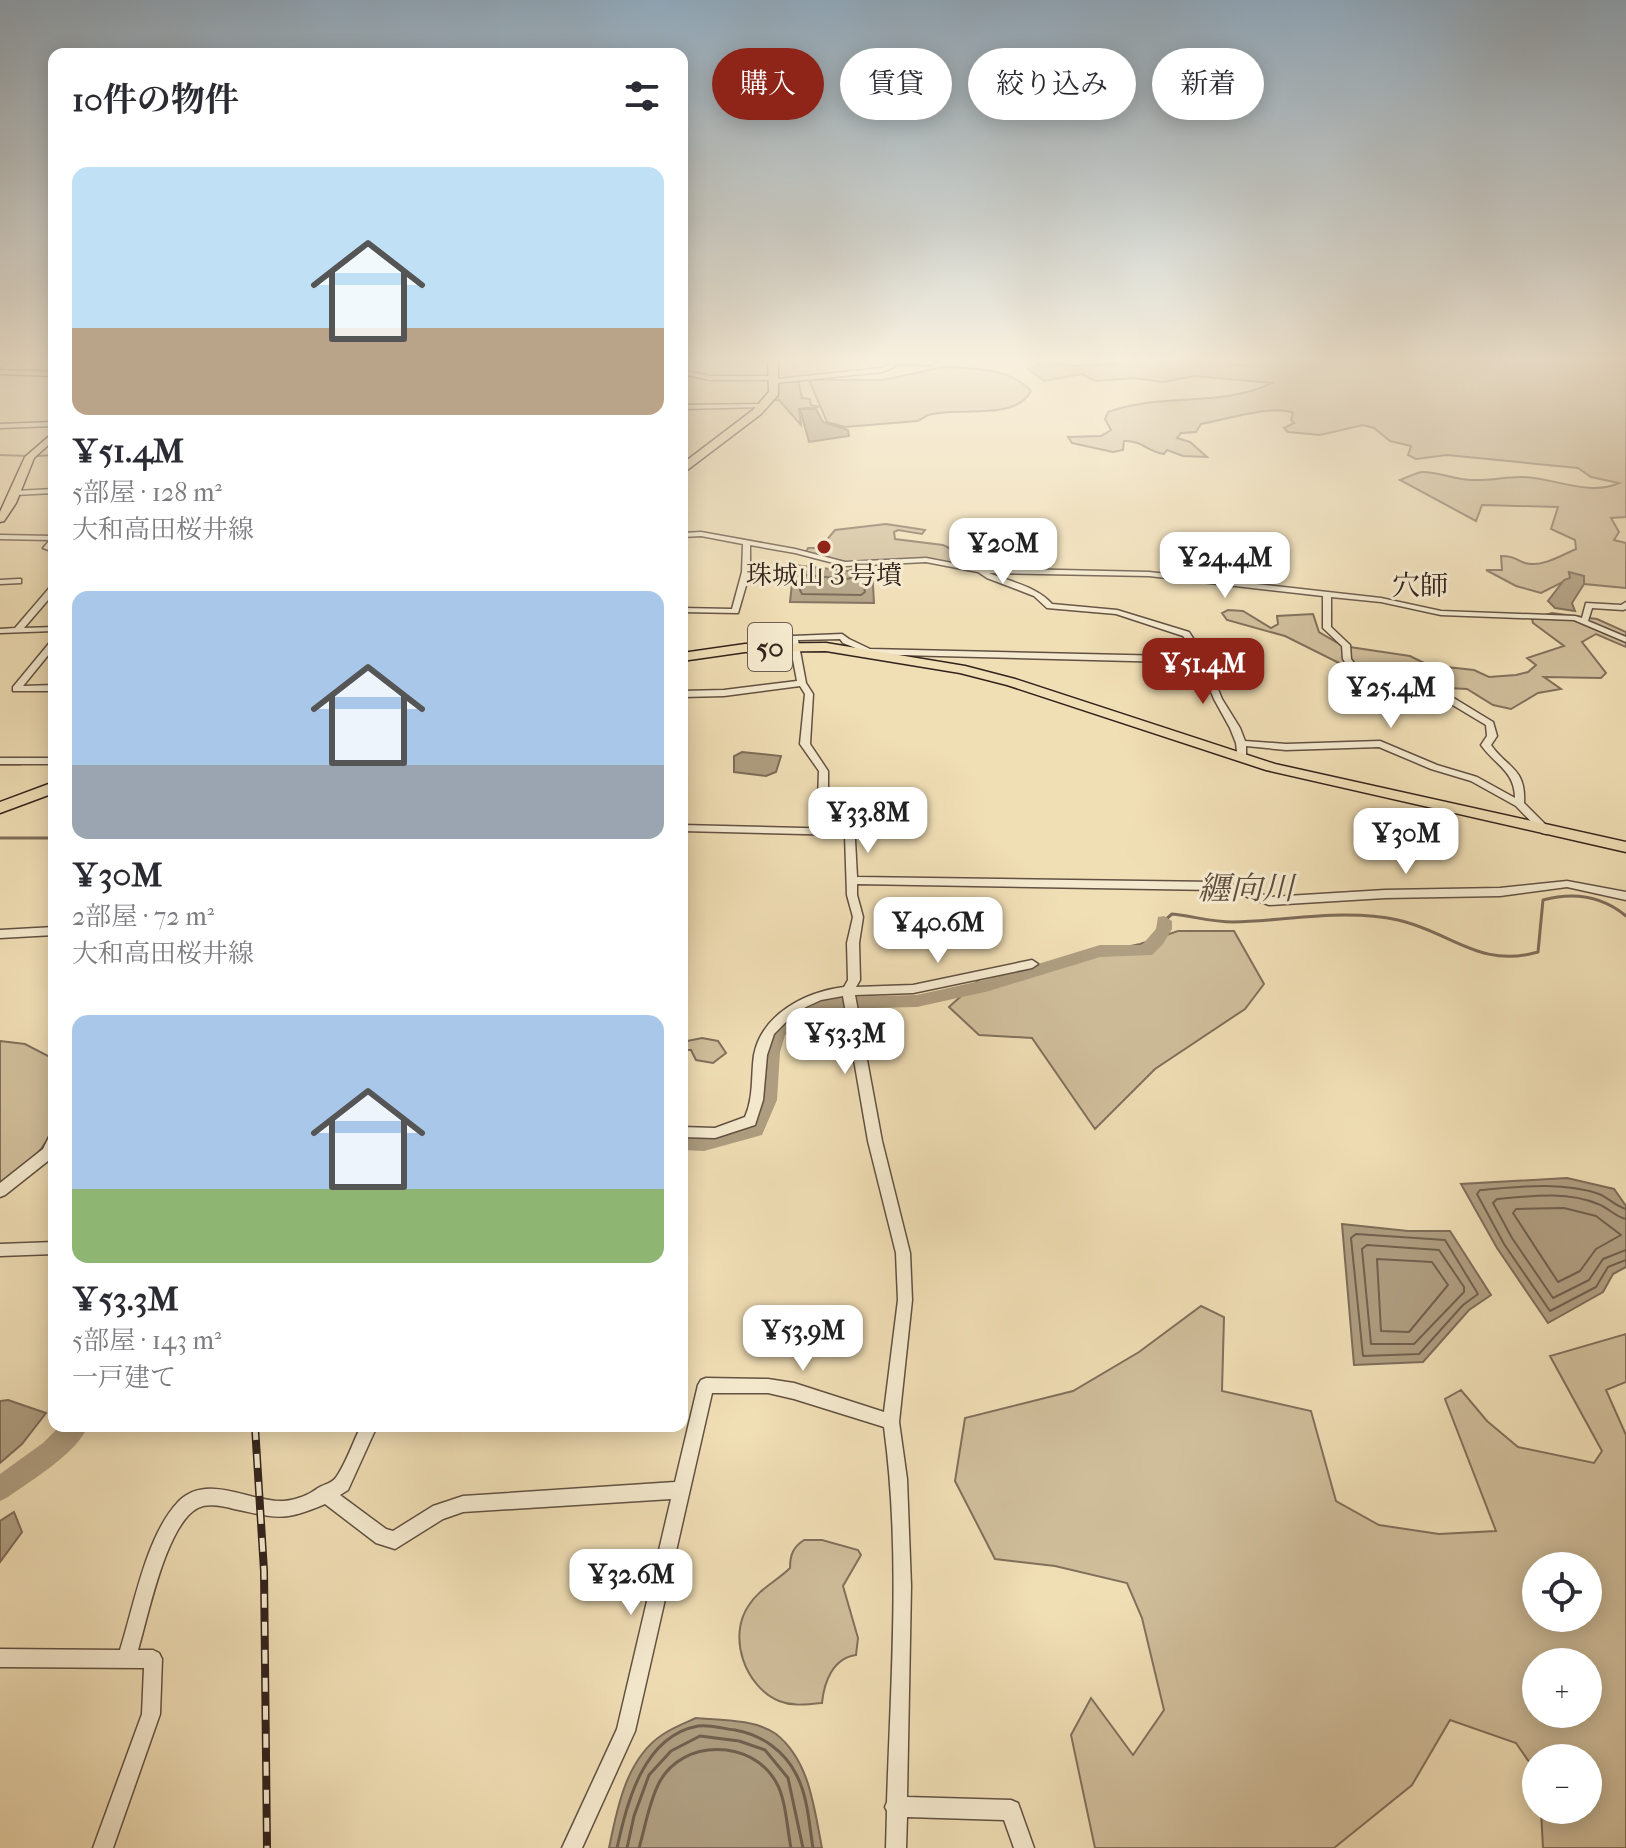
<!DOCTYPE html>
<html lang="ja">
<meta charset="utf-8">
<style>
:root{--surface:#fff;--page:#f7f7f7;--text:#2b2b33;--muted:#7c7c81;--accent:#8f2418}
body{margin:0;font-family:"IM FELL French Canon","Noto Serif JP",serif;background:var(--page);color:var(--text);height:100vh;display:flex;flex-direction:column;font-size:30px;white-space:nowrap}
*{box-sizing:border-box;margin:0}
p{font-size:26px;color:var(--muted)}
.icon{flex:none;width:44px;height:44px;fill:none;stroke:currentColor;stroke-width:2;stroke-linecap:round;stroke-linejoin:round}
.map{position:relative;flex:1;overflow:hidden}
.details{position:absolute;left:48px;top:48px;width:640px;height:1384px;display:flex;flex-direction:column;background:var(--surface);border-radius:16px;box-shadow:0 4px 20px #0003}
.details>*{flex:none}
.guide{position:absolute;left:712px;top:48px;width:760px;height:72px;display:flex;gap:16px}
.controls{position:absolute;left:1522px;top:1552px;display:grid;gap:16px}
.controls a{display:grid;place-items:center;width:80px;height:80px;border-radius:50%;background:var(--surface);box-shadow:0 4px 20px #0003;font-size:40px}
.price{position:absolute;translate:-50% -68px;padding:0 18px;border-radius:16px;background:#fff;color:#222;font-size:26px;line-height:52px;filter:drop-shadow(0 2px 4px #0008)}
.price::after{content:'';position:absolute;left:50%;top:48px;width:24px;height:18px;margin-left:-12px;background:inherit;clip-path:polygon(0 0,100% 0,50% 100%)}
.price.selected{background:var(--accent);color:#fff}
ul{padding:0;list-style:none}
li{display:grid;align-content:center;gap:16px;height:424px;padding:0 24px}
li span{display:grid;place-items:center;height:248px;border-radius:16px;color:#555}
li>.icon{margin-inline-start:auto}
span .icon{width:144px;height:144px;fill:#fffc;stroke-width:1}
li b{font-size:34px}
h2{display:flex;justify-content:space-between;align-items:center;height:96px;padding:0 24px;font-size:34px}
.pill{padding:0 28px;border-radius:36px;background:var(--surface);box-shadow:0 4px 20px #0003;font-size:28px;line-height:72px}
.pill.selected{background:var(--accent);color:#fff}
.map>svg:first-child{display:block}
</style>
<div class="map">
<svg width="1626" height="1848" viewBox="0 0 1626 1848">
<rect width="100%" height="100%" fill="#f0deb5"/>
<filter id="stains"><feTurbulence type="fractalNoise" baseFrequency=".0025" numOctaves="4"/><feColorMatrix values="0 0 0 0 .2 0 0 0 0 .09 0 0 0 0 .02 0 0 0 .5 -.17"/></filter>
<radialGradient id="worn" r=".72"><stop offset=".6" stop-color="#630" stop-opacity="0"/><stop offset="1" stop-color="#630" stop-opacity=".3"/></radialGradient>
<!-- green -->
<path fill="#d0be9b" stroke="#81705c" stroke-width="2" fill-rule="evenodd" d="M 1123,360 L 1229,360 L 1231,364 L 1245,366 L 1257,360 L 1626,360 L 1626,517 L 1611,518 L 1619,532 L 1614,540 L 1626,543 L 1626,588 L 1584,584 L 1584,576 L 1569,573 L 1571,578 L 1541,593 L 1516,586 L 1486,570 L 1502,570 L 1501,556 C 1513,556 1515,559 1525,563 C 1541,568 1562,555 1576,549 L 1575,540 L 1551,529 L 1558,507 L 1482,505 L 1476,521 L 1400,480 C 1406,478 1417,472 1423,472 C 1439,472 1456,480 1472,480 C 1489,481 1505,477 1521,477 C 1552,477 1589,497 1619,483 L 1591,477 L 1578,468 L 1447,455 L 1416,459 L 1408,455 L 1411,446 L 1390,441 L 1374,428 L 1363,425 L 1320,435 L 1288,432 L 1284,428 L 1294,423 L 1291,420 L 1293,413 C 1274,404 1224,420 1201,424 L 1196,432 L 1181,433 L 1177,438 L 1190,442 L 1207,457 L 1183,456 L 1167,450 L 1164,454 C 1149,453 1142,440 1124,441 L 1123,450 L 1113,452 L 1072,443 L 1068,437 L 1101,436 L 1111,430 L 1105,419 L 1108,412 C 1161,392 1221,408 1272,383 L 1194,376 L 1163,382 L 1134,378 L 1095,381 L 1082,374 L 1044,381 L 1028,369 L 1047,362 L 1074,366 L 1118,364 Z
M 943,367 C 973,368 1010,368 1031,391 C 1015,422 956,406 928,415 C 924,417 921,420 917,421 L 845,427 L 827,422 L 809,380 L 883,380 Z
M 798,380 L 802,398 L 810,399 L 811,405 L 819,407 L 799,409 L 801,425 L 779,400 L 771,400 L 777,381 Z
M 886,524 L 925,530 L 922,534 L 898,530 L 894,532 L 895,539 L 943,545 L 966,556 L 956,564 L 928,559 L 849,563 L 806,552 L 808,548 L 820,548 L 835,530 Z
M 1228,610 L 1243,611 L 1271,628 L 1278,624 L 1277,616 L 1313,614 L 1319,632 L 1343,646 L 1410,656 L 1428,665 L 1474,670 L 1489,677 L 1516,675 L 1528,672 L 1536,665 L 1527,658 L 1564,646 L 1533,623 L 1532,619 L 1552,613 L 1597,619 L 1626,632 L 1626,647 L 1596,634 L 1582,642 L 1606,673 L 1601,678 L 1544,677 L 1561,689 L 1538,693 L 1511,709 L 1493,705 L 1467,689 L 1428,687 L 1422,679 L 1339,663 L 1285,636 L 1227,620 L 1222,613 Z
M 1178,931 L 1234,931 L 1264,984 L 1245,1009 L 1155,1069 L 1095,1129 L 1032,1038 L 979,1035 L 949,1007 L 981,978 L 1140,944 Z
M 702,1038 L 718,1041 L 726,1053 L 713,1063 L 696,1060 L 691,1050 L 682,1050 L 682,1042 Z
M 0,1041 L 25,1044 L 54,1059 L 54,1125 C 45,1153 21,1169 0,1186 Z
M 1201,1306 L 1224,1317 L 1222,1391 L 1311,1411 L 1336,1501 L 1379,1525 L 1439,1534 L 1496,1531 L 1445,1399 L 1461,1390 L 1487,1421 L 1518,1447 L 1594,1463 L 1602,1451 L 1550,1356 L 1626,1334 L 1626,1382 L 1606,1390 L 1626,1435 L 1626,1848 L 1543,1848 L 1541,1810 L 1588,1810 L 1588,1758 L 1536,1758 L 1536,1772 L 1516,1743 L 1450,1720 L 1412,1785 L 1334,1848 L 1095,1848 L 1071,1735 L 1091,1698 L 1133,1755 L 1164,1710 L 1142,1618 L 1127,1583 L 1055,1566 L 995,1559 L 955,1481 L 965,1418 L 1073,1391 L 1139,1352 ZM 1536,1566 L 1588,1566 L 1588,1618 L 1536,1618 ZM 1536,1662 L 1588,1662 L 1588,1714 L 1536,1714 Z
M 804,1540 L 822,1540 L 858,1550 L 861,1555 L 843,1586 L 858,1638 L 856,1655 C 833,1658 824,1682 822,1703 C 807,1704 794,1707 779,1701 C 745,1687 727,1636 749,1605 C 759,1589 777,1581 790,1568 C 790,1555 793,1547 804,1540 Z"/>
<!-- water -->
<path fill="#af9e81" stroke="#7d6c59" stroke-width="2" d="M 800,409 L 816,409 L 823,422 L 848,430 L 849,436 L 809,442 Z
M 995,534 L 1019,539 L 1009,567 L 970,553 L 979,549 Z
M 794,565 L 848,571 L 859,567 L 872,568 L 874,603 L 790,602 Z
M 1569,572 L 1584,576 L 1584,584 L 1572,603 L 1575,611 L 1555,608 L 1548,601 L 1564,580 L 1570,578 Z
M 742,752 L 781,756 L 776,772 L 766,776 L 734,772 L 734,756 Z
M 1567,1178 L 1614,1189 L 1626,1206 L 1626,1267 L 1613,1274 L 1603,1292 L 1548,1323 L 1497,1248 L 1461,1184 Z
M 1342,1224 L 1408,1231 L 1450,1231 L 1491,1295 L 1469,1310 L 1423,1362 L 1354,1365 Z
M 8,1400 L 46,1413 L 22,1444 L 0,1463 L 0,1401 Z
M 14,1512 L 22,1532 L 0,1562 L 0,1521 Z
M 696,1718 C 720,1720 755,1719 776,1734 C 810,1761 814,1808 822,1848 L 609,1848 C 617,1809 626,1759 662,1735 C 672,1728 685,1723 696,1718 Z"/>
<g fill="none" stroke-linecap="round" stroke-linejoin="round">
<!-- shore-far1 -->
<path stroke="#70604e" stroke-width="2" d="M 804,575 L 847,579 L 861,575 L 865,592 L 861,595 L 802,594 L 800,590 Z
M 1564,1208 L 1596,1216 L 1621,1235 L 1596,1249 L 1580,1271 L 1558,1282 L 1513,1213 L 1516,1209 Z
M 1626,1209 C 1615,1206 1609,1198 1599,1194 C 1562,1181 1517,1187 1480,1190 L 1477,1194 L 1504,1244 L 1550,1311 L 1596,1287 L 1608,1267 L 1626,1260
M 1626,1219 C 1615,1217 1609,1208 1598,1204 C 1567,1191 1530,1196 1497,1199 L 1493,1203 L 1512,1238 L 1553,1298 L 1589,1280 L 1603,1259 L 1626,1250
M 1356,1234 L 1445,1240 L 1478,1294 L 1463,1305 L 1419,1354 L 1363,1356 L 1351,1238 Z
M 1367,1245 L 1439,1250 L 1464,1287 L 1464,1292 L 1414,1344 L 1371,1344 L 1362,1249 Z
M 1377,1259 L 1432,1262 L 1448,1285 L 1409,1332 L 1381,1331 Z"/>
<!-- shore -->
<path stroke="#70604e" stroke-width="3" d="M 617,1848 C 627,1803 643,1736 698,1726 C 710,1724 723,1729 735,1730 C 762,1735 785,1751 797,1776 C 808,1798 809,1824 813,1848
M 627,1848 L 634,1816 L 649,1775 L 671,1751 L 700,1736 L 739,1741 L 765,1750 L 788,1778 L 803,1848
M 639,1848 C 645,1828 649,1802 659,1783 C 682,1738 752,1739 776,1782 C 786,1799 787,1828 791,1848"/>
<!-- stream-far1 -->
<path stroke="#7d6c59" stroke-width="2" d="M 10,370 L 54,370
M 0,455 L 28,456
M 37,456 L 54,455"/>
<!-- stream -->
<path stroke="#7d6c59" stroke-width="3" d="M 0,764 L 20,764
M 0,838 L 54,838
M 1164,921 L 1172,914 C 1192,916 1212,922 1233,922 C 1287,921 1344,908 1398,920 C 1451,932 1480,969 1538,952 L 1543,900 C 1573,892 1602,896 1626,916"/>
<!-- river -->
<path fill="#af9e81" fill-rule="evenodd" d="M 1164,916 L 1172,921 L 1172,929 L 1163,944 L 1152,955 L 1100,957 L 989,991 L 917,1007 L 832,1009 L 785,1035 L 780,1052 L 777,1100 L 762,1135 L 704,1151 L 682,1150 L 682,1134 L 704,1135 L 748,1124 L 759,1100 L 762,1052 L 771,1026 L 829,997 L 917,995 L 989,979 L 1100,945 L 1142,945 L 1156,929 L 1158,917 Z
M 60,1426 L 88,1426 C 76,1454 33,1479 8,1497 L 0,1501 L 0,1474 L 43,1443 Z"/>
<!-- street casing -->
<g stroke="#625142" stroke-width="3">
<path id="street" d="M 4,360 L 10,360 L 0,368 L 0,363 Z
M 892,360 L 931,361 L 934,363 L 931,365 L 895,364 L 894,367 L 882,372 L 776,383 L 773,381 L 774,380 L 710,380 L 682,374 L 682,370 L 710,376 L 776,376 L 778,379 L 881,368 L 889,365 L 889,362 Z
M 765,404 L 765,406 L 763,407 L 682,409 L 682,405 Z
M 54,422 L 54,426 L 0,428 L 0,424 Z
M 54,489 L 54,493 L 15,495 L 12,493 L 15,491 Z
M 701,532 L 795,549 L 845,562 L 926,558 L 978,568 L 1149,572 L 1381,598 L 1441,611 L 1575,616 L 1582,618 L 1586,603 L 1621,605 L 1626,602 L 1626,609 L 1623,610 L 1592,608 L 1588,621 L 1626,637 L 1626,642 L 1574,620 L 1441,615 L 1381,602 L 1331,597 L 1331,627 L 1350,645 L 1351,659 L 1357,667 L 1452,697 L 1493,722 L 1497,736 L 1491,745 C 1508,769 1526,768 1524,803 L 1550,829 L 1551,831 L 1546,834 L 1542,833 L 1516,806 L 1471,781 L 1431,769 L 1379,747 L 1286,750 L 1246,746 L 1246,758 L 1241,761 L 1238,760 L 1236,743 L 1230,728 L 1214,699 L 1197,658 L 1170,662 L 861,654 L 857,651 L 858,649 L 843,643 L 840,639 L 798,640 L 806,683 L 813,694 L 810,744 L 828,771 L 828,798 L 854,821 L 857,877 L 1215,882 L 1236,885 L 1270,897 L 1385,890 L 1500,888 L 1567,881 L 1626,892 L 1626,900 L 1567,887 L 1500,896 L 1385,898 L 1269,905 L 1234,892 L 1215,890 L 857,884 L 857,895 L 863,917 L 859,943 L 860,980 L 856,987 L 913,985 L 1032,960 L 1038,964 L 1032,968 L 913,993 L 855,995 L 882,1141 L 910,1253 L 912,1300 L 899,1422 L 907,1479 L 911,1586 L 907,1797 L 1011,1800 L 1018,1803 L 1034,1848 L 1014,1848 L 1004,1820 L 907,1817 L 906,1848 L 886,1848 L 887,1811 L 885,1807 L 887,1802 C 891,1677 901,1551 884,1427 L 794,1399 L 768,1393 L 712,1393 L 635,1731 L 582,1848 L 562,1848 L 617,1729 L 671,1499 L 463,1512 L 443,1519 L 395,1549 L 376,1543 L 325,1504 C 283,1522 277,1518 234,1509 C 223,1506 208,1503 198,1508 C 166,1524 148,1617 138,1650 L 153,1650 L 159,1653 L 162,1659 L 160,1714 L 113,1848 L 93,1848 L 142,1714 L 144,1668 L 0,1667 L 0,1649 L 120,1650 C 134,1606 146,1536 178,1502 C 207,1472 250,1503 284,1501 C 296,1500 309,1495 318,1488 C 324,1484 332,1484 337,1476 C 347,1461 353,1442 361,1426 L 377,1426 L 348,1490 L 340,1495 L 386,1529 L 393,1531 L 433,1506 L 463,1496 L 675,1482 L 698,1385 L 701,1380 L 706,1378 L 768,1379 L 794,1383 L 884,1412 L 898,1300 L 896,1253 L 868,1141 L 843,996 L 821,1000 L 806,1007 L 789,1019 L 774,1034 L 767,1055 L 763,1100 L 755,1125 L 715,1138 L 682,1137 L 682,1127 L 715,1128 L 745,1117 C 754,1097 751,1076 754,1055 C 762,1014 805,992 844,987 L 848,980 L 847,943 L 853,917 L 847,895 L 845,835 L 682,831 L 682,825 L 844,829 L 844,822 L 818,799 L 819,771 L 800,744 L 805,694 L 800,686 L 724,696 L 682,697 L 682,691 L 724,690 L 797,681 L 789,638 L 793,636 L 842,634 L 849,639 L 870,649 L 1170,656 L 1195,653 L 1183,636 L 1116,614 L 1047,608 L 1034,596 L 987,578 L 978,572 L 926,562 L 845,566 L 795,553 L 750,545 L 750,572 L 738,613 L 682,612 L 682,608 L 732,609 L 742,572 L 743,544 L 701,536 L 682,537 L 682,533 ZM 989,573 L 1149,576 L 1323,596 L 1323,628 L 1342,646 L 1343,659 L 1351,671 L 1446,701 L 1486,725 L 1487,736 L 1481,745 C 1495,765 1515,771 1515,798 L 1477,777 L 1437,765 L 1380,741 L 1286,744 L 1245,741 L 1240,728 L 1222,699 L 1204,655 L 1189,632 L 1117,610 L 1052,604 C 1036,586 1010,582 989,573 Z
M 0,535 L 54,536 L 54,544 L 52,547 L 54,548 L 54,552 L 43,548 L 50,540 L 0,539 Z
M 18,579 L 21,579 L 21,583 L 0,584 L 0,580 Z
M 51,586 L 54,586 L 54,593 L 24,628 L 54,627 L 54,631 L 0,633 L 0,629 L 15,628 Z
M 51,641 L 54,641 L 54,648 L 23,686 L 54,685 L 54,691 L 13,691 L 13,687 Z
M 0,758 L 54,758 L 54,764 L 0,764 Z
M 54,927 L 54,935 L 0,938 L 0,930 Z
M 54,1136 L 53,1157 L 5,1195 L 0,1197 L 0,1183 L 43,1149 L 49,1137 Z
M 54,1242 L 54,1254 L 0,1256 L 0,1244 Z"/>
</g>
<!-- primary casing -->
<g stroke="#32221c" stroke-width="3">
<path id="primary" d="M 0,370 L 54,372 L 54,376 L 0,374 Z
M 54,432 L 54,440 L 34,458 L 16,503 L 4,521 L 0,522 L 0,512 L 25,457 Z
M 826,643 L 965,666 L 1015,679 L 1275,764 L 1626,842 L 1626,852 L 1266,770 L 1007,685 L 960,673 L 826,651 L 745,652 L 682,661 L 682,653 L 745,644 Z"/>
</g>
<!-- highway casing -->
<g stroke="#32221c" stroke-width="3">
<path id="highway" d="M 768,360 L 778,360 L 778,395 L 761,414 L 682,474 L 682,464 L 753,410 L 769,392 Z
M 54,782 L 54,793 L 0,813 L 0,802 Z"/>
</g>
<!-- street -->
<use href="#street" fill="#f5eacf" fill-rule="evenodd"/>
<!-- primary -->
<use href="#primary" fill="#f0deb5" fill-rule="evenodd"/>
<!-- highway -->
<use href="#highway" fill="#f0deb5" fill-rule="evenodd"/>
<!-- rail casing -->
<g stroke="#32221c" stroke-width="8">
<path id="rail" d="M 255,1426 L 264,1571 L 267,1848"/>
</g>
<!-- rail -->
<use href="#rail" stroke="#f5eacf" stroke-width="5" stroke-dasharray="14" stroke-linecap="butt"/>
</g>
<!-- sky -->
<linearGradient id="sky" x2="0" y2="1"><stop stop-color="#91abbf"/><stop offset="0.58" stop-color="#f8f0de"/><stop offset="1" stop-color="#f8f0de" stop-opacity="0"/></linearGradient>
<rect width="1626" height="619" fill="url(#sky)"/>
<!-- markers -->
<circle fill="#8f2418" stroke="#f5eacf" stroke-width="3" cx="824" cy="547" r="8"/>
<g text-anchor="middle" stroke-width="6" stroke-linejoin="round" paint-order="stroke">
<!-- far-poi labels -->
<g font-size="26" fill="#32221c" stroke="#f5eacf">
<text x="824" y="584">珠城山３号墳</text>
</g>
<!-- far-quarter labels -->
<g font-size="28" fill="#32221c" stroke="#f5eacf">
<text x="1420" y="595">穴師</text>
</g>
<!-- shield labels -->
<rect fill="#f5eacf" stroke="#6c5e52" stroke-width="2" x="748" y="623" width="44" height="48" rx="6"/>
<g font-size="28" font-weight="bold" fill="#32221c">
<text x="770" y="657">50</text>
</g>
<!-- water labels -->
<g font-size="32" font-style="italic" fill="#5e4d3f" stroke="#f5eacf">
<text x="1246" y="899">纒向川</text>
</g>
</g>
<rect width="100%" height="100%" filter="url(#stains)"/>
<rect width="100%" height="100%" fill="url(#worn)"/>
</svg>
<div class="controls">
<a><svg class="icon" aria-label="locate" viewBox="0 0 24 24"><circle cx="12" cy="12" r="6"/><path d="M12 2v4M12 18v4M2 12h4M18 12h4"/></svg></a>
<a>+</a>
<a>−</a>
</div>
<b class="price" style="left:1003px;top:586px">¥20M</b>
<b class="price" style="left:1225px;top:600px">¥24.4M</b>
<b class="price selected" style="left:1203px;top:706px">¥51.4M</b>
<b class="price" style="left:1391px;top:730px">¥25.4M</b>
<b class="price" style="left:868px;top:855px">¥33.8M</b>
<b class="price" style="left:1406px;top:876px">¥30M</b>
<b class="price" style="left:938px;top:965px">¥40.6M</b>
<b class="price" style="left:845px;top:1076px">¥53.3M</b>
<b class="price" style="left:803px;top:1373px">¥53.9M</b>
<b class="price" style="left:631px;top:1617px">¥32.6M</b>
<div class="guide">
<a class="pill selected">購入</a>
<a class="pill">賃貸</a>
<a class="pill">絞り込み</a>
<a class="pill">新着</a>
</div>
<section class="details">
<h2>10件の物件<svg class="icon" aria-label="filters" viewBox="0 0 24 24"><path d="M4 7h16M4 17h16"/><circle cx="9" cy="7" r="2"/><circle cx="15" cy="17" r="2"/></svg></h2>
<ul>
<li><span style="background:linear-gradient(#bfe0f5 65%,#b9a48a 0)"><svg class="icon" aria-label="home" viewBox="0 0 24 24"><path d="M3 11l9-7 9 7M6 9v11h12V9"/></svg></span><div><b>¥51.4M</b><p>5部屋 · 128 m²</p><p>大和高田桜井線</p></div></li>
<li><span style="background:linear-gradient(#a9c7e8 70%,#9aa5b1 0)"><svg class="icon" aria-label="home" viewBox="0 0 24 24"><path d="M3 11l9-7 9 7M6 9v11h12V9"/></svg></span><div><b>¥30M</b><p>2部屋 · 72 m²</p><p>大和高田桜井線</p></div></li>
<li><span style="background:linear-gradient(#a9c7e8 70%,#8fb573 0)"><svg class="icon" aria-label="home" viewBox="0 0 24 24"><path d="M3 11l9-7 9 7M6 9v11h12V9"/></svg></span><div><b>¥53.3M</b><p>5部屋 · 143 m²</p><p>一戸建て</p></div></li>
</ul>
</section>
</div>
